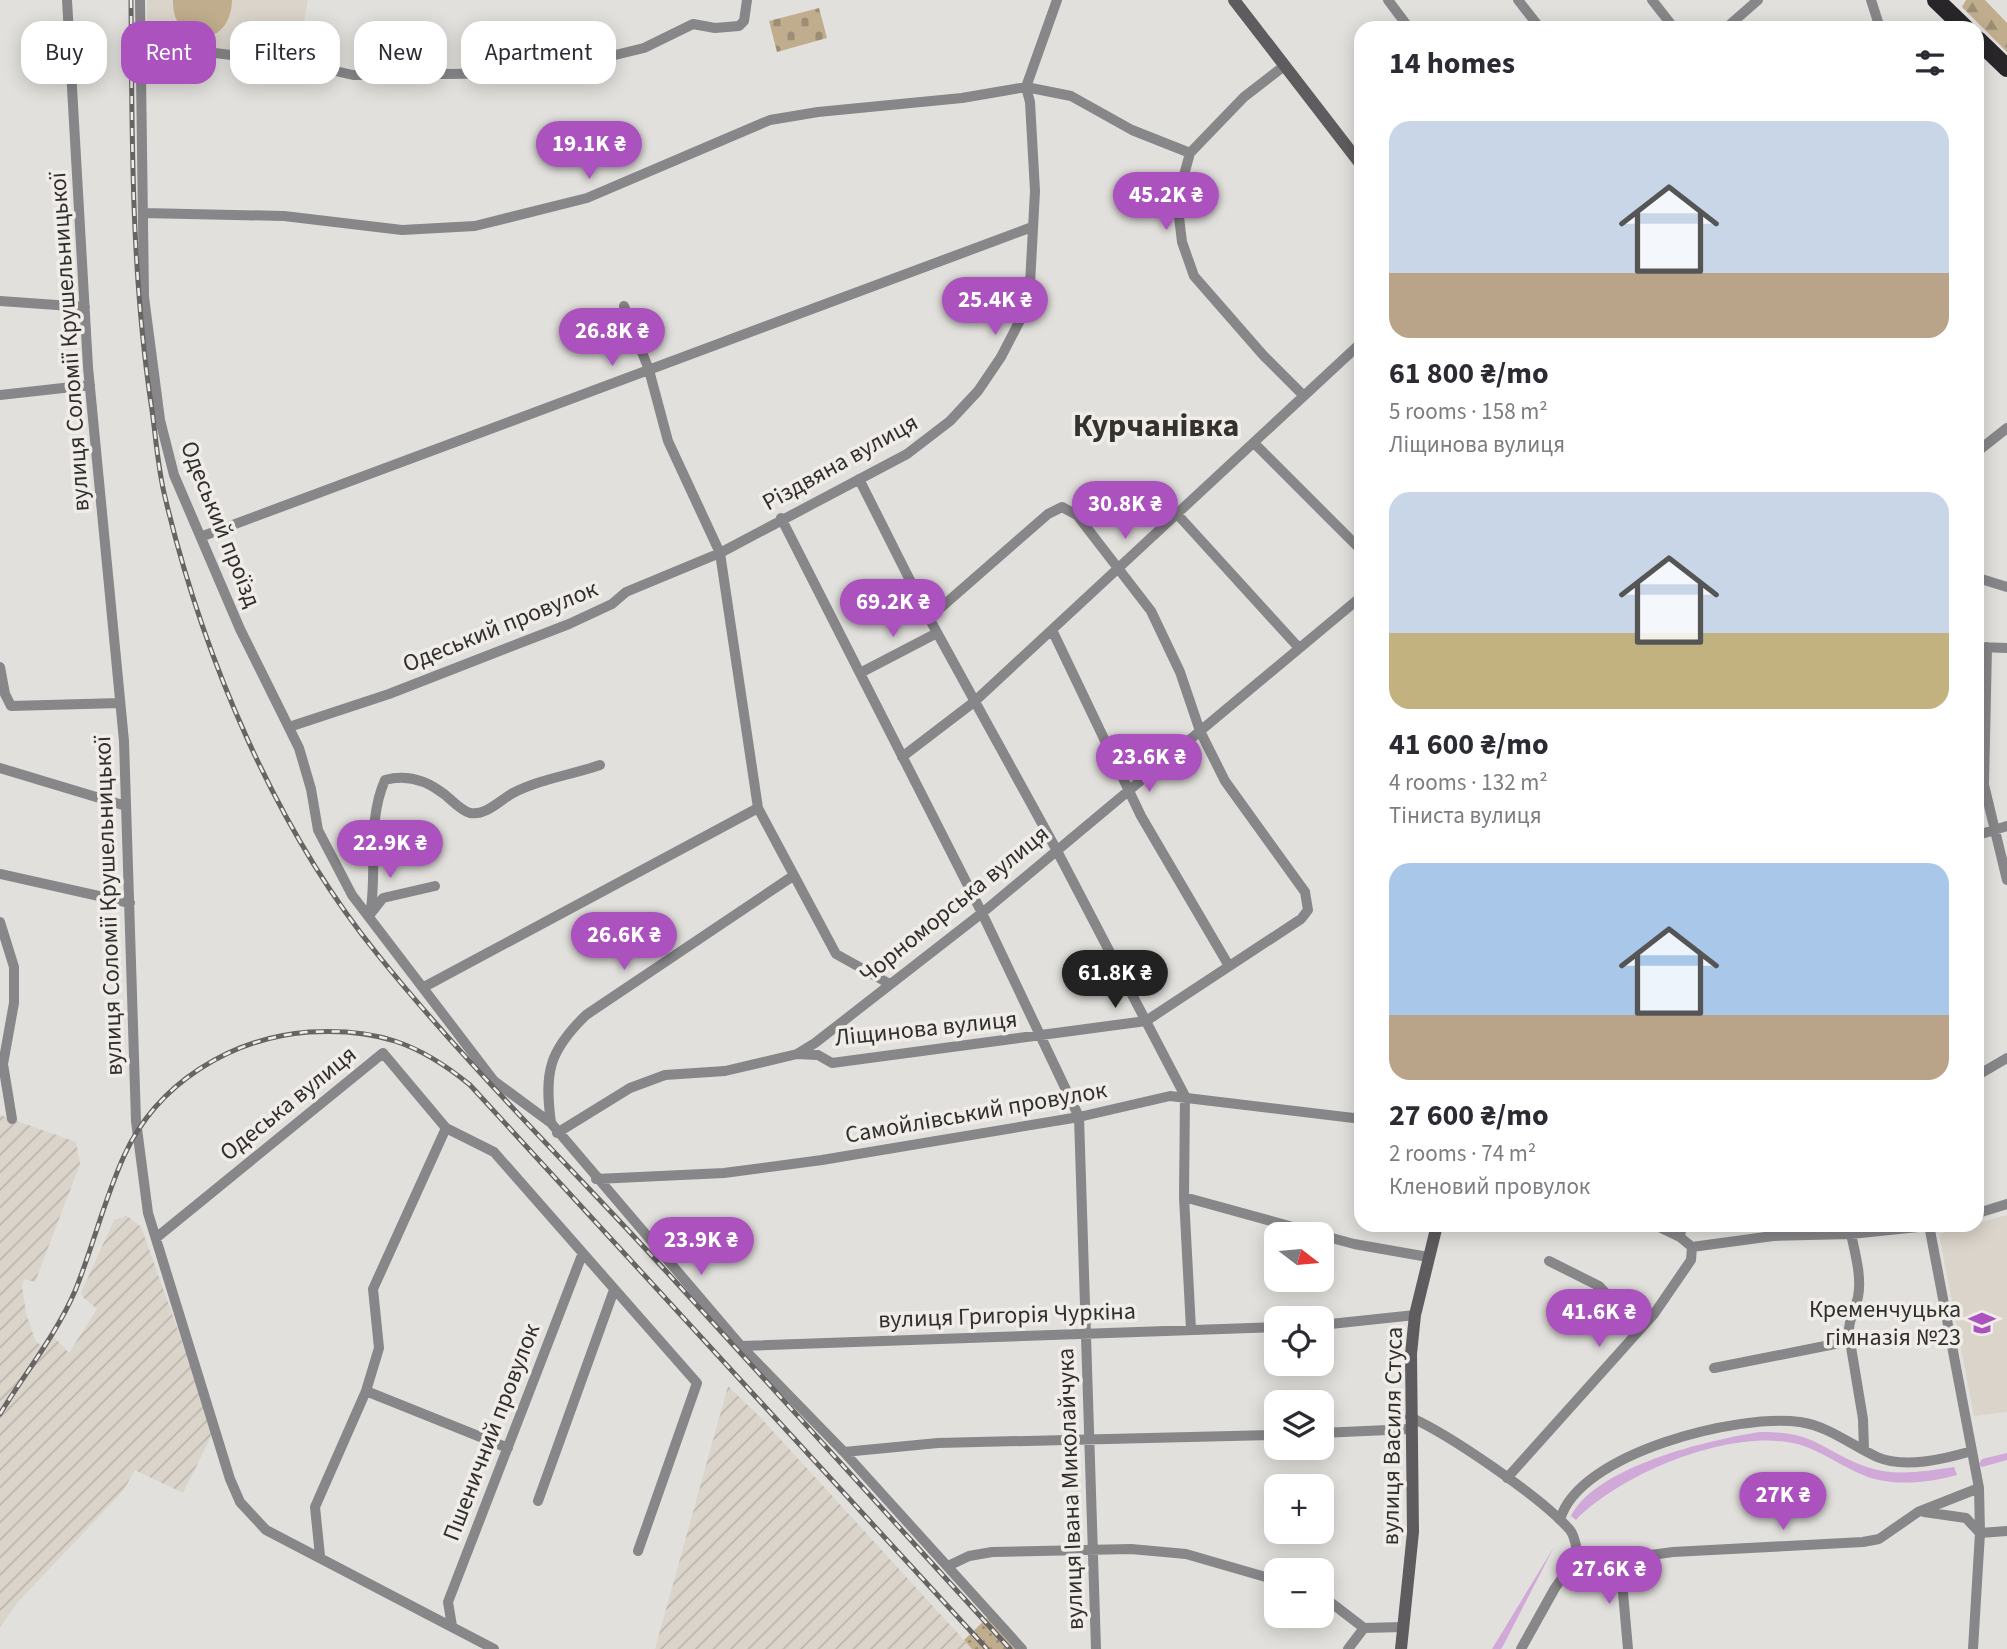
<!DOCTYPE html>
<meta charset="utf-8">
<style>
:root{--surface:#fff;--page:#f2f2f3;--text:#2b2b33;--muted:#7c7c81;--accent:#ab52bf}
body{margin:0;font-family:"Source Sans 3",sans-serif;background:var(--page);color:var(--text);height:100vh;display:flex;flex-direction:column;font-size:26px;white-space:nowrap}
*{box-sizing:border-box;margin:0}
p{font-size:23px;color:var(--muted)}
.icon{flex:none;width:38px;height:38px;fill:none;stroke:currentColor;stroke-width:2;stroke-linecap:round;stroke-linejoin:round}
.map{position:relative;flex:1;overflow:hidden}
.drawer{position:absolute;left:1354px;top:21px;width:630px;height:1211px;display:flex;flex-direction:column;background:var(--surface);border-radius:21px;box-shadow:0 4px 18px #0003}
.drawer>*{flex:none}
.guide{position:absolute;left:21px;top:21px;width:665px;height:63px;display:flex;gap:14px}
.needle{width:46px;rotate:106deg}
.tools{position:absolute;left:1264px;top:1222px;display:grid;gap:14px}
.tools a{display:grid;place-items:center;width:70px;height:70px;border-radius:14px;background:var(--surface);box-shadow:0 4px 18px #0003;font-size:35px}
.price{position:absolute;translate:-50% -60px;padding:0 16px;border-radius:24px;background:var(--accent);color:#fff;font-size:23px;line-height:46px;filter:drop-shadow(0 2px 4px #0008)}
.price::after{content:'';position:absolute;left:50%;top:42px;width:21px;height:16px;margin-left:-10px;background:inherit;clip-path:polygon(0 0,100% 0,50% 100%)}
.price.on{background:#222;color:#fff}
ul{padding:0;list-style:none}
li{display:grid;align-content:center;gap:14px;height:371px;padding:0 35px}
li span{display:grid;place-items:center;height:217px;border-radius:21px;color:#555}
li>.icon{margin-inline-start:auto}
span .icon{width:126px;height:126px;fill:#fffc;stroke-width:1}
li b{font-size:30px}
h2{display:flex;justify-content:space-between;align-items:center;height:84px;padding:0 35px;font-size:30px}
.pill{padding:0 24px;border-radius:21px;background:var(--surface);box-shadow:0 4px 18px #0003;font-size:24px;line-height:63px}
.pill.on{background:var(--accent);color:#fff}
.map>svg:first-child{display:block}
</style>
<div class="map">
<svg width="2007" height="1649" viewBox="0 0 2007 1649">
<defs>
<pattern id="industrial-furrows" width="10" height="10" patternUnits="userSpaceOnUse" patternTransform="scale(1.75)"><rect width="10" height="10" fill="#dad4ca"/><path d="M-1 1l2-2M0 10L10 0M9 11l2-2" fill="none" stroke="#bcb6ae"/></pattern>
<pattern id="grass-dots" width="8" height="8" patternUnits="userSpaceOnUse" patternTransform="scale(1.75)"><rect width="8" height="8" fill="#bfad8d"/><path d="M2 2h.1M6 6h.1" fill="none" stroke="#9c8d74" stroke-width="1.8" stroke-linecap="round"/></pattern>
<pattern id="forest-firs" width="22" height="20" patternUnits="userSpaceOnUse" patternTransform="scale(1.75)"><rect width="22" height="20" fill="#bfad8d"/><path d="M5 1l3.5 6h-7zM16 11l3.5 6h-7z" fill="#9c8d74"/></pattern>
<pattern id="cemetery-stones" width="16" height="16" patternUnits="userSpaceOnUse" patternTransform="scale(1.75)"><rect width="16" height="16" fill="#bfad8d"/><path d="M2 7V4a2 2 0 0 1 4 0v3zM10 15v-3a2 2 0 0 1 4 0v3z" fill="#9c8d74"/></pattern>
</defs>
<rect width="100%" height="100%" fill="#e2e0dc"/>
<!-- built -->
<path fill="#dad4ca" d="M 147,0 L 308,0 L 297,59 L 147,40 Z
M 2007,1215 L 2007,1412 L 1974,1416 L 1939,1234 Z"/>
<!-- industrial -->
<path fill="url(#industrial-furrows)" d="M 0,1115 L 76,1142 L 80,1164 L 35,1282 L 24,1279 L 22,1286 L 26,1313 L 35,1340 L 43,1348 L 51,1334 L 69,1353 L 97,1309 L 84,1298 L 81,1293 L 114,1220 L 127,1216 L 141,1227 L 214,1431 L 183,1493 L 135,1470 L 123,1491 L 17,1603 L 0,1627 Z
M 728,1386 L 760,1417 L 972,1649 L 655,1649 Z"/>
<!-- grass -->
<path fill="url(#grass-dots)" d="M 989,1616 L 1021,1649 L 972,1649 L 964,1640 Z"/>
<!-- forest -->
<path fill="url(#forest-firs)" d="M 1966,0 L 1985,0 L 2007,23 L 2007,52 L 1962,7 Z"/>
<!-- cemetery -->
<path fill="url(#cemetery-stones)" d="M 819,8 L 827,38 L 777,52 L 769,21 Z"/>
<!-- pitch -->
<path fill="#bfad8d" d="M 173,0 L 232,0 C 231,50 172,50 173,0 Z"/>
<!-- water -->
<path fill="#d0a9d9" d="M 1760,1432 C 1816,1431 1820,1450 1867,1467 C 1895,1477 1926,1471 1954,1467 L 1957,1475 C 1929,1483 1891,1487 1863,1475 C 1841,1466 1823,1452 1801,1445 C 1735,1426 1623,1472 1576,1520 L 1571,1516 C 1597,1466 1708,1440 1760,1432 Z
M 2007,1453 L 2007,1460 L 1982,1467 L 1979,1464 L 1982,1459 Z
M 1554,1547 L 1503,1646 L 1501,1649 L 1492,1649 Z"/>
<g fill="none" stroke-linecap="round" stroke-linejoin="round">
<!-- street -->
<path stroke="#878688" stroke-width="10" d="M 67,0 L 88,367 L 124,741 L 136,1121 L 148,1213 L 230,1479 L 240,1502 L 266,1530 L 494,1649
M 140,0 L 144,297 L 160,420 L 174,475 L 240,629 L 299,748 L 311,789 L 318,830 L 352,895 L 494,1081 L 551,1123 L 741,1346 L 844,1452 L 1022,1649
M 1388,0 L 1409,28
M 1518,0 L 1540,28
M 1652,0 L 1674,28
M 1871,0 L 1880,28
M 1726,28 L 1758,0
M 141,44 L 305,64 L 353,75 L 521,73 L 553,70 L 644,48 L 693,24 L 715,28 L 739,26 L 744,21 L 747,0
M 1284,66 L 1244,97 L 1190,153 L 1181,186 L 1179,217 L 1182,242 L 1194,276 L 1263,355 L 1304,396
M 143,213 L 284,216 L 402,230 L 475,226 L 587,198 L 770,120 L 818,112 L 962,98 L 1026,87 L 1071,96 L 1132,130 L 1190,153
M 0,301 L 85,307
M 624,306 L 649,370 L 668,441 L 720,553 L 758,808 L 836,954 L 888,983
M 0,395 L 90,385
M 1254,443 L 1362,551
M 1978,451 L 2007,428
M 859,479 L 929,618 L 1056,849 L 1185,1096 L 1184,1197 L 1191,1329
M 1177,514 L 1299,648
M 781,518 L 982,913 L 1079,1117 L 1096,1649
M 203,536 L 1032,227
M 1978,578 L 2007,587
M 1052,630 L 1141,816 L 1229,966
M 1978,647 L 2007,648
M 1987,647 L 1984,785 L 2007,880
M 0,667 L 5,694 L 11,706 L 120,703
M 862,672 L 937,633
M 289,727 L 389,694 L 569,624 L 612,604 L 626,592 L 720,553 L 907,454 L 950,421 L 978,391 L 1001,357 L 1029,303 L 1035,191 L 1030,102 L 1026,87 L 1057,0
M 902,757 L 974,702 L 1362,342
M 0,768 L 126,806
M 1978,835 L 2007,826
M 0,874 L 130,903
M 372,912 L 383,898 L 435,886
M 370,916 C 378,870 366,823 385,780 C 407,774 426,780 444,794 C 452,800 460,810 470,813 C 486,816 500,800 513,793 C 540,779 571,775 600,765
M 0,922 L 14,967 L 14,1003 L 3,1064 L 12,1119
M 424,987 L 758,808
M 797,1054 L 815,1043 L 982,913 L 1362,596
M 1978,1075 L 2007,1058
M 551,1123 C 544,1072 549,1051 586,1015 L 793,876
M 557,1133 L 630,1088 L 665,1075 L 725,1071 L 797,1054 L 818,1055 L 832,1063 L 1146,1021 L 1301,919 L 1308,910 L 1305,892 L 1225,781 L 1200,731 L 1180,672 L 1151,611 L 1077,515 L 1062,507 L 1048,514 L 929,618
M 596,1179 L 724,1173 L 822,1160 L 1079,1117 L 1170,1096 L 1362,1119
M 1184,1197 L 1318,1234
M 1978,1213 L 2007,1204
M 1655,1225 L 1680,1237
M 1929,1225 L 1979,1488 L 1980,1533 L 1973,1649
M 1321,1235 L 1354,1244 L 1428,1257
M 156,1238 L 383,1053 L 446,1128 L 494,1152 L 697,1383 L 638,1551
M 1692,1247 L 1773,1236 L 1851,1234 L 1937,1225
M 1549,1261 L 1599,1286 L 1639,1329
M 1321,1325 L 1415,1315
M 1850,1341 L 1863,1419 L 1864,1450
M 741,1346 L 1276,1327
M 1714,1368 L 1850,1341 C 1846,1324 1854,1313 1858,1297 C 1862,1277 1855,1253 1851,1234
M 366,1391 L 508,1448
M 1410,1417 C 1450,1435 1541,1497 1570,1530 C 1575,1536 1576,1547 1578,1555
M 1321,1433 L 1410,1429
M 844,1452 L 938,1443 L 1276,1435
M 1507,1478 L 1654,1314 L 1691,1260 L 1692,1247 L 1680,1237 L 1682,1225
M 538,1501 L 614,1290
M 1924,1512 L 1966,1518 L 1980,1533 L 2007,1531
M 1560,1520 C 1578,1453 1739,1413 1800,1422 C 1828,1426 1851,1445 1877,1457 C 1905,1469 1944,1459 1972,1451
M 1578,1555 L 1599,1562 L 1673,1552 L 1863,1542 L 1879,1539 L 1918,1512 L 1979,1488
M 320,1556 L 315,1507 L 366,1391 L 379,1348 L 373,1289 L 446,1128
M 1620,1559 L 1628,1649
M 948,1566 L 969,1556 L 992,1552 L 1131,1549 L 1186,1554 L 1276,1580
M 1321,1595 L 1364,1628
M 452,1626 L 448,1602 L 582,1255
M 1348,1649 L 1364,1628 L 1403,1627
M 1521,1649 L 1555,1588 L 1578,1555"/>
<!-- secondary -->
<path stroke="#5e5c5e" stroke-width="12" d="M 1234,0 L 1362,166
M 1401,1649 L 1413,1532 L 1411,1354 L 1415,1315 L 1437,1225"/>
<!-- highway -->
<path stroke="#292629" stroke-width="18" d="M 1936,0 L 1965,28
M 1978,40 L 2007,68"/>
<!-- rail casing -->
<g stroke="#676563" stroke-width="5">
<path id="rail" d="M 131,0 C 132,137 131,274 152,410 C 156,439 158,469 165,497 C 203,656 274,827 378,955 C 470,1069 576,1172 674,1280 C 786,1403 898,1526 1010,1649
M 0,1414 C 25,1373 56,1335 75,1291 C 93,1247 104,1200 124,1156 C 157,1083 231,1038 309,1032 C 376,1028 419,1043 470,1085 L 987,1649"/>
</g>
<!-- rail -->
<use href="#rail" stroke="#f0ede9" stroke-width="2.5" stroke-dasharray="8" stroke-linecap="butt"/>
</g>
<!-- icons -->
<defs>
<g id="school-bare" transform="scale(2.1)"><path d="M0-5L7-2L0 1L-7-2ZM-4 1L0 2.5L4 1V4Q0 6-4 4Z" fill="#ab52bf" stroke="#f0ede9" stroke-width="2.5" paint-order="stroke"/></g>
</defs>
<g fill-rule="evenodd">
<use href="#school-bare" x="1982" y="1323"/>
</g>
<g text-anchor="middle" stroke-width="7" stroke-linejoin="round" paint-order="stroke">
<!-- street labels -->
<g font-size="24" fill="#31302f" stroke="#f0ede9">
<text transform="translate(69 342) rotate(-94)" y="8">вулиця Соломії Крушельницької</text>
<text transform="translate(840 462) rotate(-29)" y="8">Різдвяна вулиця</text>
<text transform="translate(221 524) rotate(68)" y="8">Одеський проїзд</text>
<text transform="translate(500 626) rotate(-22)" y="8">Одеський провулок</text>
<text transform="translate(954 904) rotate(-39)" y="8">Чорноморська вулиця</text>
<text transform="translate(108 906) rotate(-92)" y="8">вулиця Соломії Крушельницької</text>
<text transform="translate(926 1028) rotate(-6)" y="8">Ліщинова вулиця</text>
<text transform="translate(288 1103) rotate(-39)" y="8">Одеська вулиця</text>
<text transform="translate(976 1112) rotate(-10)" y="8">Самойлівський провулок</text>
<text transform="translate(1007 1315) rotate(-2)" y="8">вулиця Григорія Чуркіна</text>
<text transform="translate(491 1432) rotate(-69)" y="8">Пшеничний провулок</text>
<text transform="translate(1392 1436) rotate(-89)" y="8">вулиця Василя Стуса</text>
<text transform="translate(1070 1489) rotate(-92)" y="8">вулиця Івана Миколайчука</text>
</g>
<!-- poi labels -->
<g font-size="24" fill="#31302f" stroke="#f0ede9" text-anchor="end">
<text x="1961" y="1317">Кременчуцька<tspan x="1961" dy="28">гімназія №23</tspan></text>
</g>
<!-- district labels -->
<g font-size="32" font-weight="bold" fill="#34322f" stroke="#f0ede9">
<text x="1156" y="436">Курчанівка</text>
</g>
</g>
</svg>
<div class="tools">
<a><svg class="needle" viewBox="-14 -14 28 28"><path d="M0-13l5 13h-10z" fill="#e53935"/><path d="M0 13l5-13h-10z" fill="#7c7c81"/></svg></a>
<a><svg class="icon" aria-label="locate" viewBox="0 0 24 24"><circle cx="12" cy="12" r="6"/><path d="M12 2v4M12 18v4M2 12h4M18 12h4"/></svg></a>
<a><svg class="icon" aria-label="layers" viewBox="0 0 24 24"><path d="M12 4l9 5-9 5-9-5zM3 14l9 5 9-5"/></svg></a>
<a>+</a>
<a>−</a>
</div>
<b class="price" style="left:589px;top:181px">19.1K ₴</b>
<b class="price" style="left:1166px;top:232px">45.2K ₴</b>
<b class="price" style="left:995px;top:337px">25.4K ₴</b>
<b class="price" style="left:612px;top:368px">26.8K ₴</b>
<b class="price" style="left:1125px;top:541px">30.8K ₴</b>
<b class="price" style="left:893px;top:639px">69.2K ₴</b>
<b class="price" style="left:1149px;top:794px">23.6K ₴</b>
<b class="price" style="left:390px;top:880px">22.9K ₴</b>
<b class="price" style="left:624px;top:972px">26.6K ₴</b>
<b class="price on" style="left:1115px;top:1010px">61.8K ₴</b>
<b class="price" style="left:701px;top:1277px">23.9K ₴</b>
<b class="price" style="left:1599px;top:1349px">41.6K ₴</b>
<b class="price" style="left:1783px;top:1532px">27K ₴</b>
<b class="price" style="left:1609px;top:1606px">27.6K ₴</b>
<div class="guide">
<a class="pill">Buy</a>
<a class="pill on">Rent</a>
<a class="pill">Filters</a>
<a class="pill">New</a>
<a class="pill">Apartment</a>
</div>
<section class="drawer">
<h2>14 homes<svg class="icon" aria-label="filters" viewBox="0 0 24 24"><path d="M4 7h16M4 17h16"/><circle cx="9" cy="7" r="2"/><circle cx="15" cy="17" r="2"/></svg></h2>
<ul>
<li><span style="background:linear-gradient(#c9d6e8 70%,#b9a48a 0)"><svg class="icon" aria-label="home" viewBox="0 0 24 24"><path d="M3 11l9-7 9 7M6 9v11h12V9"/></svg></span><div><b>61 800 ₴/mo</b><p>5 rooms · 158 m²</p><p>Ліщинова вулиця</p></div></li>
<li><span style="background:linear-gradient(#c9d6e8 65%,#c2b280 0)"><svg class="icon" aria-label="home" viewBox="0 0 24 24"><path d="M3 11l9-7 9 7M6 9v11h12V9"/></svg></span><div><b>41 600 ₴/mo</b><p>4 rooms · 132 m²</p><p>Тіниста вулиця</p></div></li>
<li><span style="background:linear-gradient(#a9c7e8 70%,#b9a48a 0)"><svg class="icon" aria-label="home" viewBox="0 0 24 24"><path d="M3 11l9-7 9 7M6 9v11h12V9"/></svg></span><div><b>27 600 ₴/mo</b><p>2 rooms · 74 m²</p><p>Кленовий провулок</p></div></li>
</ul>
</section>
</div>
